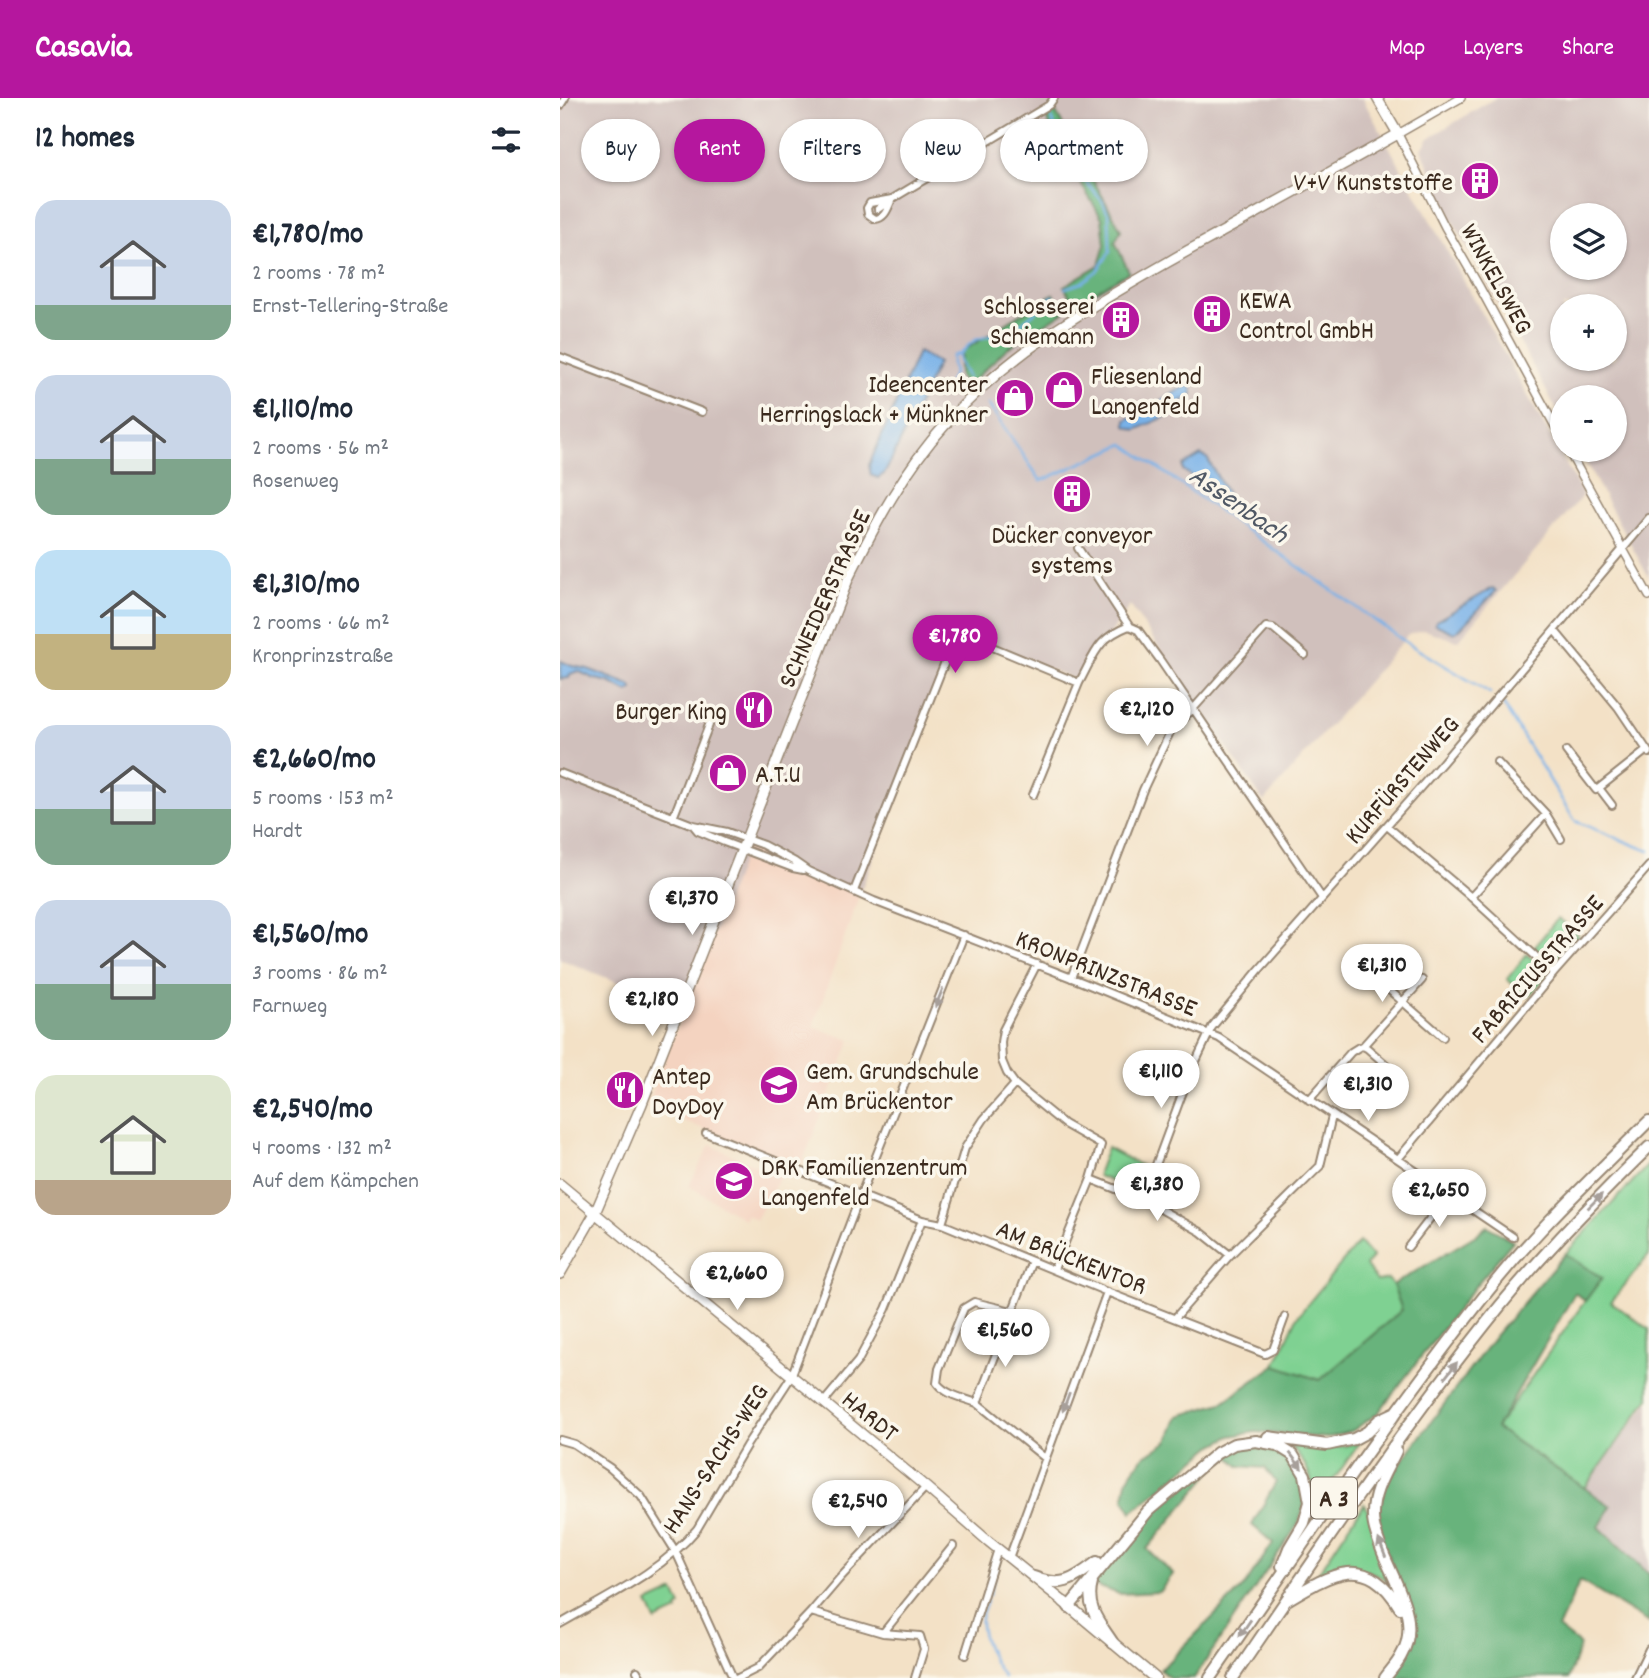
<!DOCTYPE html>
<meta charset="utf-8">
<style>
:root{--surface:#fff;--page:#f6f6f7;--text:#1f2937;--muted:#747a83;--accent:#b5179e}
body{margin:0;font-family:Dekko,sans-serif;background:var(--page);color:var(--text);height:100vh;display:flex;flex-direction:column;font-size:26px;white-space:nowrap}
*{box-sizing:border-box;margin:0}
p{font-size:23px;color:var(--muted)}
.icon{flex:none;width:38px;height:38px;fill:none;stroke:currentColor;stroke-width:2;stroke-linecap:round;stroke-linejoin:round}
.map{position:relative;flex:1;overflow:hidden}
.details{display:flex;flex-direction:column;background:var(--surface);width:560px}
.details>*{flex:none}
.guide{position:absolute;left:21px;top:21px;width:665px;height:63px;display:flex;gap:14px}
.controls{position:absolute;left:990px;top:105px;display:grid;gap:14px}
.controls a{display:grid;place-items:center;width:77px;height:77px;border-radius:50%;background:var(--surface);box-shadow:0 2px 5px #0004;font-size:35px}
.price{position:absolute;translate:-50% -60px;padding:0 16px;border-radius:24px;background:#fff;color:#222;font-size:23px;line-height:46px;filter:drop-shadow(0 2px 4px #0008)}
.price::after{content:'';position:absolute;left:50%;top:42px;width:21px;height:16px;margin-left:-10px;background:inherit;clip-path:polygon(0 0,100% 0,50% 100%)}
.price.active{background:var(--accent);color:#fff}
ul{padding:0;list-style:none}
li{display:flex;align-items:center;gap:21px;height:175px;padding:0 35px}
li span{display:grid;place-items:center;flex:none;width:196px;height:140px;border-radius:21px;color:#555}
li>.icon{margin-inline-start:auto}
span .icon{width:84px;height:84px;fill:#fffc;stroke-width:1}
li b{font-size:30px}
h2{display:flex;justify-content:space-between;align-items:center;height:84px;padding:0 35px;font-size:30px}
.chip{padding:0 24px;border-radius:32px;background:var(--surface);box-shadow:0 2px 5px #0004;font-size:24px;line-height:63px}
.chip.active{background:var(--accent);color:#fff}
header{display:flex;align-items:center;gap:42px;box-sizing:border-box;height:98px;padding:0 35px;background:var(--accent);color:#fff}
header strong{font-size:33px}
nav{display:flex;gap:38px;margin-inline-start:auto;font-size:24px}
main{display:flex;flex:1;min-height:0}
.map>svg:first-child{display:block}
</style>
<header>
<strong>Casavia</strong>
<nav><a>Map</a><a>Layers</a><a>Share</a></nav>
</header>
<main>
<section class="details">
<h2>12 homes<svg class="icon" aria-label="filters" viewBox="0 0 24 24"><path d="M4 7h16M4 17h16"/><circle cx="9" cy="7" r="2"/><circle cx="15" cy="17" r="2"/></svg></h2>
<ul>
<li><span style="background:linear-gradient(#c9d6e8 75%,#7fa58c 0)"><svg class="icon" aria-label="home" viewBox="0 0 24 24"><path d="M3 11l9-7 9 7M6 9v11h12V9"/></svg></span><div><b>€1,780/mo</b><p>2 rooms · 78 m²</p><p>Ernst-Tellering-Straße</p></div></li>
<li><span style="background:linear-gradient(#c9d6e8 60%,#7fa58c 0)"><svg class="icon" aria-label="home" viewBox="0 0 24 24"><path d="M3 11l9-7 9 7M6 9v11h12V9"/></svg></span><div><b>€1,110/mo</b><p>2 rooms · 56 m²</p><p>Rosenweg</p></div></li>
<li><span style="background:linear-gradient(#bfe0f5 60%,#c2b280 0)"><svg class="icon" aria-label="home" viewBox="0 0 24 24"><path d="M3 11l9-7 9 7M6 9v11h12V9"/></svg></span><div><b>€1,310/mo</b><p>2 rooms · 66 m²</p><p>Kronprinzstraße</p></div></li>
<li><span style="background:linear-gradient(#c9d6e8 60%,#7fa58c 0)"><svg class="icon" aria-label="home" viewBox="0 0 24 24"><path d="M3 11l9-7 9 7M6 9v11h12V9"/></svg></span><div><b>€2,660/mo</b><p>5 rooms · 153 m²</p><p>Hardt</p></div></li>
<li><span style="background:linear-gradient(#c9d6e8 60%,#7fa58c 0)"><svg class="icon" aria-label="home" viewBox="0 0 24 24"><path d="M3 11l9-7 9 7M6 9v11h12V9"/></svg></span><div><b>€1,560/mo</b><p>3 rooms · 86 m²</p><p>Farnweg</p></div></li>
<li><span style="background:linear-gradient(#dfe7d0 75%,#b9a48a 0)"><svg class="icon" aria-label="home" viewBox="0 0 24 24"><path d="M3 11l9-7 9 7M6 9v11h12V9"/></svg></span><div><b>€2,540/mo</b><p>4 rooms · 132 m²</p><p>Auf dem Kämpchen</p></div></li>
</ul>
</section>
<div class="map">
<svg width="1089" height="1580" viewBox="0 0 1089 1580">
<rect width="100%" height="100%" fill="#fbf7ec"/>
<filter id="ink" filterUnits="userSpaceOnUse"><feTurbulence type="fractalNoise" baseFrequency=".0143" numOctaves="2"/><feDisplacementMap in="SourceGraphic" scale="14" xChannelSelector="R" yChannelSelector="G"/><feConvolveMatrix kernelMatrix="1 2 1 2 8 2 1 2 1" color-interpolation-filters="sRGB"/></filter>
<filter id="wash" filterUnits="userSpaceOnUse"><feTurbulence type="fractalNoise" baseFrequency=".00686" numOctaves="4" result="noise"/><feDisplacementMap in="SourceGraphic" scale="28" xChannelSelector="R" yChannelSelector="G"/><feGaussianBlur stdDeviation="1.57" result="paint"/><feColorMatrix in="noise" values="0 0 0 0 0 0 0 0 0 0 0 0 0 0 0 0 0 1.4 0 .05"/><feComposite in="paint" operator="in"/></filter>
<g filter="url(#wash)">
<rect width="100%" height="100%" fill="#f3e1c6"/>
<!-- built -->
<path fill="#f4d3c0" d="M 187,748 L 299,798 L 253,929 L 291,942 L 240,1070 L 87,1008 Z
M 150,1047 L 220,1078 L 196,1122 L 187,1117 L 184,1121 L 129,1088 Z"/>
<!-- industrial -->
<path fill="#d0c0bc" fill-rule="evenodd" d="M 0,0 L 802,0 L 1023,397 L 898,543 L 864,532 L 848,537 L 704,704 L 570,507 L 518,583 L 398,531 L 299,798 L 187,749 L 124,911 L 0,861 Z
M 935,0 L 1089,0 L 1089,480 L 1019,352 L 1055,352 L 1055,299 L 1003,299 L 1003,323 L 881,102 L 862,51 L 869,40 ZM 1003,117 L 1055,117 L 1055,170 L 1003,170 ZM 1003,208 L 1055,208 L 1055,261 L 1003,261 Z
M 1089,1303 L 1089,1476 L 1039,1429 L 1025,1390 Z"/>
<!-- green -->
<path fill="#7fd192" stroke="#5d7e58" stroke-width="2" d="M 998,820 L 1020,839 L 1018,841 L 1011,837 L 1010,839 L 1015,845 L 1001,862 L 994,865 L 974,849 Z
M 967,856 L 984,871 L 986,875 L 985,880 L 968,899 L 947,881 Z
M 547,1050 L 589,1072 L 583,1089 L 574,1092 L 538,1078 L 538,1074 Z
M 1089,1066 L 1089,1157 L 1051,1204 L 1089,1231 L 1089,1300 L 1025,1390 L 936,1330 L 1041,1180 L 1005,1156 Z
M 799,1144 L 812,1159 L 806,1168 L 817,1183 L 828,1181 L 833,1187 L 842,1212 L 760,1283 L 715,1267 L 737,1219 Z
M 801,1343 L 754,1410 C 755,1385 748,1364 729,1347 C 755,1349 775,1353 801,1343 Z
M 804,1406 L 809,1415 L 834,1488 C 807,1466 786,1466 755,1480 Z
M 114,1493 L 121,1508 L 117,1510 L 118,1513 L 96,1523 L 88,1505 Z"/>
<!-- forest -->
<path fill="#67b37c" stroke="#516e4d" stroke-width="2" d="M 495,13 L 561,132 L 555,144 L 569,174 L 514,206 L 504,188 L 539,167 L 545,147 L 542,120 L 518,81 L 485,18 Z
M 493,196 L 504,214 L 446,251 L 414,282 L 406,286 L 399,279 L 399,265 L 403,253 Z
M 927,1128 L 953,1143 L 917,1186 L 818,1315 L 792,1333 L 767,1340 L 696,1334 L 671,1338 L 652,1348 L 572,1414 L 564,1401 L 567,1382 L 582,1360 L 608,1343 L 618,1318 L 662,1305 L 715,1267 L 760,1282 L 842,1212 L 833,1187 L 916,1137 Z
M 1005,1156 L 1042,1180 L 1025,1203 L 1015,1195 L 936,1330 L 1051,1408 L 1039,1429 L 1089,1476 L 1089,1525 L 1020,1483 L 998,1530 L 1020,1547 L 1009,1580 L 828,1580 L 848,1548 L 854,1517 L 824,1450 L 818,1424 L 821,1391 L 934,1239 Z
M 697,1348 L 716,1352 L 730,1360 L 741,1380 L 745,1405 L 739,1425 L 634,1580 L 610,1580 L 600,1572 L 685,1487 L 713,1445 L 692,1427 L 716,1384 L 705,1370 L 679,1368 L 670,1359 L 656,1368 L 587,1451 L 613,1476 L 599,1494 L 559,1496 L 534,1487 L 539,1477 L 591,1417 L 660,1359 L 676,1350 Z"/>
<!-- water -->
<path fill="#78b1e8" stroke="#5a6e83" stroke-width="2" d="M 358,254 L 378,265 L 325,375 L 318,380 L 311,377 L 309,367 Z
M 628,287 L 632,289 L 633,296 L 628,300 L 608,310 L 605,319 L 576,332 L 566,328 L 566,322 Z
M 641,357 L 647,360 L 667,396 L 665,400 L 662,400 L 623,372 L 623,368 Z
M 933,490 L 936,493 L 898,533 L 894,535 L 875,526 L 876,523 Z
M 1,563 L 12,568 L 28,571 L 70,587 L 73,592 L 68,594 L 49,584 L 35,581 L 18,573 L 10,576 L 9,580 L 0,581 Z"/>
<g fill="none" stroke-linecap="round" stroke-linejoin="round">
<!-- stream -->
<path stroke="#78b1e8" stroke-width="2.5" d="M 491,20 L 507,56 L 527,85 L 542,103 L 549,117 L 550,154 L 537,173 L 521,185 L 505,190
M 408,280 L 399,263 L 399,256 C 406,252 409,245 416,242 C 428,237 442,237 454,230 C 468,222 481,208 493,198
M 389,284 L 394,274 L 392,268 L 392,258 L 399,256
M 428,306 L 481,383 L 564,346 L 847,545 L 930,595
M 943,606 L 1015,723 L 1089,753
M 429,1497 L 438,1464
M 427,1503 C 425,1508 422,1514 421,1520 C 419,1539 434,1565 444,1580"/>
</g>
</g>
<g filter="url(#ink)">
<g fill="none" stroke-linecap="round" stroke-linejoin="round">
<!-- minor casing -->
<g stroke="#978672" stroke-width="10">
<path id="minor" d="M 0,8 L 5,0
M 332,101 C 328,109 326,120 315,121 L 308,116 L 307,110 L 310,105 Z
M 318,111 L 332,101 L 489,7 L 494,0
M 0,259 L 142,314
M 518,450 L 569,528
M 995,533 L 1058,609 L 1089,655
M 519,585 C 535,556 536,541 569,528 L 578,532 L 600,562 L 762,800
M 1006,653 L 1036,692 L 1039,690
M 937,664 L 986,716 L 1001,741
M 0,675 L 133,727 L 167,734 L 203,747 L 235,764 L 248,773 L 314,803 L 522,884 L 659,940 L 953,1139
M 1052,707 L 1039,690 L 1087,652
M 113,720 L 154,614
M 133,727 L 138,733 L 164,744 L 233,770 L 243,772
M 827,728 L 911,799 L 994,875
M 294,793 L 394,541 L 411,540 L 519,585 L 473,697
M 911,799 L 986,716
M 477,866 L 443,932 L 441,944 L 442,963 L 447,975 L 455,986 L 504,1026 L 541,1047 L 531,1081 L 494,1171
M 812,877 L 883,939
M 511,880 L 583,692 L 611,632 L 633,611 L 706,529 L 713,530 L 745,557
M 803,948 L 807,950 L 839,978
M 749,1002 L 791,954 L 799,949 L 803,948 L 862,882
M 146,1035 L 362,1122 L 382,1126 L 547,1194 L 705,1256 L 713,1252 L 725,1219
M 838,1061 L 994,875 L 1089,768
M 531,1081 L 586,1103 L 641,1134 L 670,1157
M 583,1102 L 628,980 L 652,929 L 698,873 L 882,665 L 1089,420
M 382,1126 L 405,1050 L 424,1021 L 455,986
M 848,1149 L 888,1097
M 472,1163 L 417,1305 L 485,1360
M 615,1220 L 670,1157 L 760,1068 L 772,1018
M 263,1305 L 298,1263 L 326,1211 L 362,1122
M 417,1305 C 403,1300 386,1297 377,1285 L 379,1271 L 404,1210 L 414,1204 L 452,1213
M 0,1342 L 14,1346 L 50,1370 L 81,1398 L 116,1454 L 173,1580
M 449,1460 L 547,1194
M 251,1514 L 323,1535 L 360,1538 L 364,1551 L 355,1580
M 0,1526 C 48,1498 101,1474 137,1431 L 186,1348 L 231,1279 L 301,1096 L 404,837
M 323,1535 L 393,1448
M 405,1557 L 438,1451
M 77,1573 L 81,1580
M 178,1580 L 198,1570 L 251,1514 L 280,1480 L 366,1389
M 1075,1580 L 1089,1551"/>
</g>
<!-- tertiary casing -->
<g stroke="#978672" stroke-width="10">
<path id="tertiary" d="M 901,0 L 838,36 L 885,129 L 919,188 L 1003,343
M 1008,352 L 1089,498"/>
</g>
<!-- secondary casing -->
<g stroke="#978672" stroke-width="12">
<path id="secondary" d="M 0,1086 L 366,1389 L 428,1443 L 504,1504
M 0,1176 L 35,1115 L 81,1008 L 289,479 C 316,425 344,372 385,327 C 452,250 542,202 629,152 C 699,114 768,75 838,36 L 817,0"/>
</g>
<!-- primary casing -->
<g stroke="#978672" stroke-width="13">
<path id="primary" d="M 504,1504 L 595,1580"/>
</g>
<!-- motorway casing -->
<g stroke="#978672" stroke-width="14">
<path id="motorway" d="M 708,1339 L 767,1347 L 794,1341 L 807,1334 L 819,1322 L 836,1314
M 474,1479 C 503,1491 514,1481 537,1464
M 532,1485 C 525,1510 540,1525 553,1545
M 727,1502 C 772,1475 807,1454 840,1510
M 509,1509 L 588,1413 L 657,1355 L 674,1346 L 696,1343 L 717,1347 L 733,1357 L 745,1377 L 750,1404 L 744,1425 L 729,1450 L 722,1468
M 650,1580 C 740,1451 828,1320 925,1197 C 974,1134 1033,1079 1089,1023
M 673,1580 C 759,1454 844,1327 940,1208 C 986,1152 1037,1100 1089,1049
M 825,1580 C 830,1573 837,1566 841,1558 C 861,1524 836,1487 823,1455 C 819,1444 813,1431 813,1419 C 812,1394 826,1374 836,1353"/>
</g>
<!-- minor -->
<use href="#minor" stroke="#fff" stroke-width="6"/>
<!-- tertiary -->
<use href="#tertiary" stroke="#fff" stroke-width="7"/>
<!-- secondary -->
<use href="#secondary" stroke="#fff" stroke-width="9"/>
<!-- primary -->
<use href="#primary" stroke="#fff" stroke-width="10"/>
<!-- motorway -->
<use href="#motorway" stroke="#fff" stroke-width="10"/>
</g>
<!-- one-way arrows -->
<defs><path id="oneway-solid" d="M-6-.8H1V-3.2L6.5 0L1 3.2V.8H-6Z" transform="scale(1.75)"/></defs>
<g fill="#a79f9a">
<use href="#oneway-solid" transform="translate(379 900) rotate(112)"/>
<use href="#oneway-solid" transform="translate(1035 1103) rotate(-45)"/>
<use href="#oneway-solid" transform="translate(891 1272) rotate(-52)"/>
<use href="#oneway-solid" transform="translate(506 1304) rotate(110)"/>
<use href="#oneway-solid" transform="translate(736 1363) rotate(53)"/>
<use href="#oneway-solid" transform="translate(822 1450) rotate(-111)"/>
<use href="#oneway-solid" transform="translate(685 1530) rotate(125)"/>
</g>
</g>
<!-- icons -->
<defs>
<g id="building-disc" transform="scale(2.0125)"><circle r="9.5" fill="#b5179e" stroke="#fbf7ec"/><path d="M-4-6H4V6H1V3H-1V6H-4ZM-2.5-4.3h1.7v1.8h-1.7ZM.8-4.3h1.7v1.8H.8ZM-2.5-1h1.7V.8h-1.7ZM.8-1h1.7V.8H.8Z" fill="#fff"/></g>
<g id="shop-disc" transform="scale(2.0125)"><circle r="9.5" fill="#b5179e" stroke="#fbf7ec"/><path d="M-5-2.5h2.3a2.7 3.5 0 0 1 5.4 0H5L5.5 6h-11ZM-1.5-2.5h3a1.5 2.3 0 0 0-3 0Z" fill="#fff"/></g>
<g id="restaurant-disc" transform="scale(2.0125)"><circle r="9.5" fill="#b5179e" stroke="#fbf7ec"/><path d="M-5-6h1v4h1v-4h1v4h1v-4h1v5L-1.5 .5V6h-2V.5L-5-1ZM5-6V6H3V1.5H1.5Q1.5-4 5-6Z" fill="#fff"/></g>
<g id="school-disc" transform="scale(2.0125)"><circle r="9.5" fill="#b5179e" stroke="#fbf7ec"/><path d="M0-5L7-2L0 1L-7-2ZM-4 1L0 2.5L4 1V4Q0 6-4 4Z" fill="#fff"/></g>
</defs>
<g fill-rule="evenodd">
<use href="#building-disc" x="920" y="83"/>
<use href="#building-disc" x="652" y="216"/>
<use href="#building-disc" x="561" y="222"/>
<use href="#shop-disc" x="504" y="292"/>
<use href="#shop-disc" x="455" y="300"/>
<use href="#building-disc" x="512" y="396"/>
<use href="#restaurant-disc" x="194" y="612"/>
<use href="#shop-disc" x="168" y="675"/>
<use href="#school-disc" x="219" y="987"/>
<use href="#restaurant-disc" x="65" y="992"/>
<use href="#school-disc" x="174" y="1083"/>
</g>
<g text-anchor="middle" stroke-width="7" stroke-linejoin="round" paint-order="stroke">
<!-- shield labels -->
<rect fill="#fbf7ec" stroke="#75685c" stroke-width="2" x="751" y="1379.5" width="46" height="41" rx="5"/>
<g font-size="24" font-weight="bold" fill="#3b2a1e">
<text x="774" y="1408">A 3</text>
</g>
<!-- poi labels -->
<g font-size="26" fill="#3b2a1e" stroke="#fbf7ec" text-anchor="start">
<text x="893" y="92" text-anchor="end">V+V Kunststoffe</text>
<text x="679" y="210">KEWA<tspan x="679" dy="30">Control GmbH</tspan></text>
<text x="534" y="216" text-anchor="end">Schlosserei<tspan x="534" dy="30">Schiemann</tspan></text>
<text x="531" y="286">Fliesenland<tspan x="531" dy="30">Langenfeld</tspan></text>
<text x="428" y="294" text-anchor="end">Ideencenter<tspan x="428" dy="30">Herringslack + Münkner</tspan></text>
<text x="512" y="445" text-anchor="middle">Dücker conveyor<tspan x="512" dy="30">systems</tspan></text>
<text x="167" y="621" text-anchor="end">Burger King</text>
<text x="195" y="684">A.T.U</text>
<text x="246" y="981">Gem. Grundschule<tspan x="246" dy="30">Am Brückentor</tspan></text>
<text x="92" y="986">Antep<tspan x="92" dy="30">DoyDoy</tspan></text>
<text x="201" y="1077">DRK Familienzentrum<tspan x="201" dy="30">Langenfeld</tspan></text>
</g>
<!-- street labels -->
<g font-size="26" fill="#3b2a1e" stroke="#fbf7ec">
<text transform="translate(938 180) rotate(61)" y="9">WINKELSWEG</text>
<text transform="translate(263 500) rotate(-66)" y="9">SCHNEIDERSTRASSE</text>
<text transform="translate(841 681) rotate(-49)" y="9">KURFÜRSTENWEG</text>
<text transform="translate(976 870) rotate(-49)" y="9">FABRICIUSSTRASSE</text>
<text transform="translate(547 874) rotate(22)" y="9">KRONPRINZSTRASSE</text>
<text transform="translate(512 1158) rotate(22)" y="9">AM BRÜCKENTOR</text>
<text transform="translate(311 1317) rotate(39)" y="9">HARDT</text>
<text transform="translate(154 1360) rotate(-57)" y="9">HANS-SACHS-WEG</text>
</g>
<!-- water labels -->
<g font-size="28" font-style="italic" fill="#505965" stroke="#fbf7ec">
<text transform="translate(680 405) rotate(35)" y="10">Assenbach</text>
</g>
</g>
</svg>
<div class="controls">
<a><svg class="icon" aria-label="layers" viewBox="0 0 24 24"><path d="M12 4l9 5-9 5-9-5zM3 14l9 5 9-5"/></svg></a>
<a>+</a>
<a>−</a>
</div>
<b class="price active" style="left:395px;top:577px">€1,780</b>
<b class="price" style="left:587px;top:650px">€2,120</b>
<b class="price" style="left:132px;top:839px">€1,370</b>
<b class="price" style="left:822px;top:906px">€1,310</b>
<b class="price" style="left:92px;top:940px">€2,180</b>
<b class="price" style="left:601px;top:1012px">€1,110</b>
<b class="price" style="left:808px;top:1025px">€1,310</b>
<b class="price" style="left:597px;top:1125px">€1,380</b>
<b class="price" style="left:879px;top:1131px">€2,650</b>
<b class="price" style="left:177px;top:1214px">€2,660</b>
<b class="price" style="left:445px;top:1271px">€1,560</b>
<b class="price" style="left:298px;top:1442px">€2,540</b>
<div class="guide">
<a class="chip">Buy</a>
<a class="chip active">Rent</a>
<a class="chip">Filters</a>
<a class="chip">New</a>
<a class="chip">Apartment</a>
</div>
</div>
</main>
